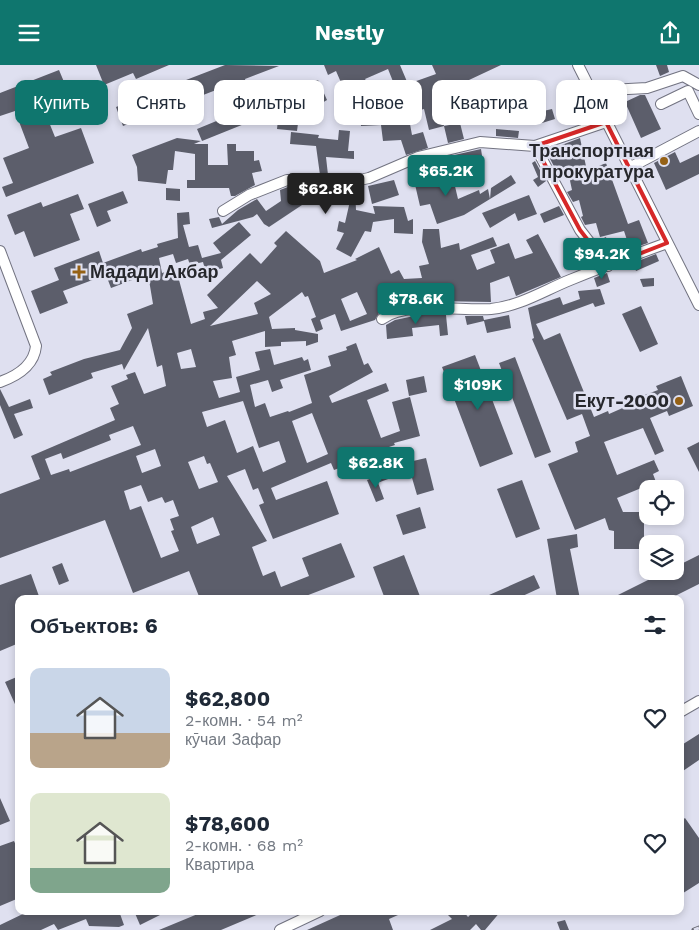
<!DOCTYPE html>
<html lang="ru">
<meta charset="utf-8">
<style>
:root{--surface:#fff;--page:#f2f2f3;--text:#1f2937;--muted:#747a83;--accent:#0f766e}
body{margin:0;font-family:"Work Sans",sans-serif;background:var(--page);color:var(--text);height:100vh;display:flex;flex-direction:column;font-size:19px;white-space:nowrap}
*{box-sizing:border-box;margin:0}
p{font-size:16px;color:var(--muted)}
.icon{flex:none;width:28px;height:28px;fill:none;stroke:currentColor;stroke-width:2;stroke-linecap:round;stroke-linejoin:round}
.map{position:relative;flex:1;overflow:hidden}
.side{position:absolute;left:15px;top:530px;width:669px;height:320px;display:flex;flex-direction:column;background:var(--surface);border-radius:10px;box-shadow:0 2px 8px #0003}
.side>*{flex:none}
.top-card{position:absolute;left:15px;top:15px;width:670px;height:45px;display:flex;gap:10px}
.controls{position:absolute;left:639px;top:415px;display:grid;gap:10px}
.controls a{display:grid;place-items:center;width:45px;height:45px;border-radius:10px;background:var(--surface);box-shadow:0 2px 8px #0003;font-size:25px}
.price{position:absolute;translate:-50% -42px;padding:0 11px;border-radius:5px;background:var(--accent);color:#fff;font-size:16px;line-height:32px;filter:drop-shadow(0 1px 2px #0008)}
.price::after{content:'';position:absolute;left:50%;top:30px;width:15px;height:11px;margin-left:-8px;background:inherit;clip-path:polygon(0 0,100% 0,50% 100%)}
.price.active{background:#222;color:#fff}
ul{padding:0;list-style:none}
li{display:flex;align-items:center;gap:15px;height:125px;padding:0 15px}
li span{display:grid;place-items:center;flex:none;width:140px;height:100px;border-radius:10px;color:#555}
li>.icon{margin-inline-start:auto}
span .icon{width:60px;height:60px;fill:#fffc;stroke-width:1}
li b{font-size:21px}
h2{display:flex;justify-content:space-between;align-items:center;height:60px;padding:0 15px;font-size:21px}
.chip{padding:0 18px;border-radius:10px;background:var(--surface);box-shadow:0 2px 8px #0003;font-size:18px;line-height:45px}
.chip.active{background:var(--accent);color:#fff}
header{display:flex;justify-content:space-between;align-items:center;height:65px;padding:0 15px;background:var(--accent);color:#fff;font-size:22px;font-weight:700}
.map>svg:first-child{display:block}
</style>
<header><svg class="icon" aria-label="menu" viewBox="0 0 24 24"><path d="M4 6h16M4 12h16M4 18h16"/></svg>Nestly<svg class="icon" aria-label="share" viewBox="0 0 24 24"><path d="M12 15V3M7 8l5-5 5 5M5 13v7h14v-7"/></svg></header>
<div class="map">
<svg width="699" height="865" viewBox="0 0 699 865">
<rect width="100%" height="100%" fill="#dfe0f0"/>
<!-- building -->
<path fill="#5c5e6b" fill-rule="evenodd" d="M 96,0 L 169,0 L 136,14 L 133,8 L 104,20 Z
M 225,0 L 279,1 L 245,14 L 246,18 L 236,22 L 234,18 L 157,48 L 159,51 L 149,55 L 148,51 L 123,61 L 116,42 Z
M 324,0 L 400,0 L 408,19 L 436,9 L 432,0 L 501,0 L 437,30 L 444,61 L 429,65 L 424,44 L 408,48 L 412,70 L 423,67 L 428,83 L 406,90 L 401,75 L 383,76 L 381,60 L 361,61 L 360,44 L 369,44 L 365,34 L 396,24 L 388,4 L 365,14 L 367,17 L 346,29 L 336,6 L 328,10 Z
M 656,0 L 667,0 L 669,7 L 660,11 Z
M 59,5 L 67,24 L 40,35 L 55,72 L 81,63 L 94,98 L 6,132 L 2,122 L 13,118 L 3,93 L 29,83 L 15,46 L 0,51 L 0,28 Z
M 318,15 L 327,35 L 322,38 L 320,53 L 299,51 L 297,66 L 277,64 L 279,45 L 202,76 L 197,64 L 258,39 L 257,35 L 286,23 L 290,35 L 314,37 L 307,19 Z
M 640,30 L 645,30 L 661,64 L 641,73 L 625,37 Z
M 552,44 L 555,54 L 542,58 L 539,47 Z
M 460,58 L 464,74 L 448,78 L 444,61 Z
M 496,64 L 519,66 L 518,73 L 496,71 Z
M 339,65 L 350,66 L 348,86 L 354,86 L 354,94 L 326,92 L 328,110 L 320,110 L 316,81 L 290,79 L 291,67 L 319,70 L 318,73 L 338,75 Z
M 177,73 L 201,76 L 194,79 L 208,79 L 208,100 L 228,100 L 227,79 L 236,79 L 236,86 L 254,86 L 254,96 L 259,95 L 262,106 L 252,108 L 255,120 L 235,131 L 231,131 L 229,123 L 187,123 L 187,115 L 195,115 L 195,89 L 175,86 L 173,105 L 168,105 L 166,119 L 138,116 L 137,102 L 132,90 Z
M 580,73 L 587,106 L 606,98 L 628,159 L 639,155 L 648,178 L 630,184 L 624,166 L 600,172 L 596,158 L 585,160 L 581,152 L 583,151 L 579,135 L 573,137 L 567,127 L 572,125 L 569,111 L 560,113 L 546,86 Z
M 481,84 L 484,104 L 480,105 L 482,110 L 475,112 L 473,108 L 453,111 L 450,91 Z
M 675,87 L 680,98 L 699,89 L 699,109 L 666,125 L 654,98 Z
M 535,96 L 546,116 L 538,122 L 533,115 L 538,112 L 532,98 Z
M 429,99 L 432,118 L 453,113 L 458,134 L 479,125 L 480,129 L 488,124 L 490,134 L 464,150 L 437,159 L 430,139 L 420,141 L 413,111 L 421,109 L 421,102 Z
M 511,110 L 516,118 L 490,134 L 491,123 Z
M 394,115 L 399,130 L 372,139 L 368,121 Z
M 288,122 L 355,124 L 356,145 L 375,149 L 373,141 L 404,142 L 408,156 L 413,154 L 413,169 L 394,168 L 394,154 L 373,157 L 371,167 L 365,166 L 351,192 L 336,184 L 344,168 L 337,166 L 339,156 L 345,158 L 350,136 L 315,132 L 292,131 L 302,140 L 269,162 L 264,159 L 257,149 L 253,152 L 212,163 L 209,154 L 219,152 L 222,159 L 238,145 L 257,134 L 266,146 L 281,136 L 280,125 Z
M 166,123 L 180,124 L 180,136 L 166,135 Z
M 123,126 L 128,138 L 107,146 L 111,156 L 97,162 L 88,139 Z
M 78,129 L 84,144 L 70,149 L 80,175 L 34,192 L 24,166 L 15,170 L 7,150 L 41,137 L 43,142 Z
M 529,130 L 537,149 L 518,156 L 515,148 L 490,163 L 482,148 Z
M 559,141 L 564,150 L 544,158 L 540,149 Z
M 189,147 L 190,159 L 183,160 L 189,182 L 198,180 L 202,193 L 221,188 L 213,178 L 239,157 L 251,170 L 221,195 L 223,203 L 206,208 L 203,197 L 190,200 L 188,194 L 176,198 L 173,189 L 159,193 L 162,208 L 176,204 L 191,259 L 205,254 L 203,247 L 218,243 L 207,230 L 250,188 L 261,199 L 277,181 L 274,178 L 286,166 L 320,196 L 324,208 L 357,195 L 355,194 L 379,182 L 391,209 L 399,205 L 404,214 L 422,213 L 419,201 L 429,199 L 422,177 L 423,164 L 439,164 L 441,183 L 459,178 L 460,185 L 493,172 L 497,181 L 471,190 L 477,205 L 495,198 L 490,185 L 509,178 L 515,194 L 533,188 L 526,175 L 538,169 L 561,212 L 516,231 L 509,211 L 490,218 L 491,237 L 434,236 L 403,238 L 379,248 L 375,255 L 341,266 L 335,249 L 320,255 L 323,264 L 316,267 L 311,254 L 316,252 L 308,231 L 305,232 L 302,227 L 269,252 L 272,264 L 295,263 L 295,265 L 318,269 L 318,277 L 306,281 L 306,276 L 281,277 L 281,281 L 265,282 L 265,266 L 232,276 L 236,290 L 229,292 L 232,313 L 213,316 L 219,333 L 240,327 L 236,312 L 260,305 L 255,287 L 270,284 L 274,300 L 302,292 L 304,296 L 308,294 L 311,305 L 280,315 L 283,323 L 272,327 L 268,315 L 250,320 L 255,342 L 265,338 L 270,352 L 288,346 L 289,347 L 312,338 L 304,310 L 331,301 L 328,291 L 347,285 L 346,282 L 356,278 L 364,300 L 368,298 L 373,307 L 329,331 L 332,338 L 386,318 L 389,326 L 367,335 L 381,373 L 400,366 L 392,337 L 410,332 L 420,371 L 394,378 L 395,380 L 389,382 L 396,400 L 426,393 L 434,425 L 417,430 L 410,406 L 380,417 L 372,395 L 351,403 L 350,399 L 334,405 L 331,398 L 271,423 L 276,435 L 327,416 L 339,449 L 273,474 L 259,440 L 264,438 L 258,423 L 253,425 L 245,404 L 227,411 L 267,476 L 252,482 L 263,511 L 275,506 L 281,522 L 309,511 L 302,493 L 341,478 L 355,512 L 298,534 L 200,534 L 189,506 L 133,528 L 105,455 L 0,493 L 0,429 L 40,414 L 31,391 L 115,355 L 110,343 L 119,339 L 111,321 L 128,314 L 126,310 L 135,307 L 144,329 L 166,321 L 162,300 L 157,302 L 148,263 L 124,305 L 122,299 L 91,308 L 93,313 L 49,330 L 43,314 L 52,310 L 50,307 L 84,294 L 120,285 L 132,263 L 127,249 L 153,239 L 148,209 L 111,223 L 106,210 L 63,226 L 68,238 L 40,249 L 31,226 L 59,215 L 54,203 L 99,186 L 103,198 L 141,184 L 142,187 L 158,182 L 157,179 L 178,173 L 177,148 ZM 257,216 L 271,229 L 254,238 L 258,249 L 210,261 ZM 357,227 L 367,249 L 350,256 L 341,234 ZM 191,284 L 196,302 L 181,304 L 177,288 ZM 243,336 L 259,383 L 279,376 L 286,397 L 263,407 L 253,381 L 237,388 L 225,355 L 207,362 L 202,347 ZM 312,348 L 328,389 L 307,398 L 292,356 ZM 133,361 L 141,380 L 70,407 L 69,404 L 51,410 L 45,394 L 61,388 L 63,394 L 111,375 L 109,370 ZM 155,384 L 161,401 L 142,408 L 136,391 ZM 204,391 L 207,399 L 210,398 L 218,417 L 199,424 L 188,397 ZM 141,420 L 148,437 L 162,432 L 165,438 L 173,435 L 179,451 L 170,454 L 174,465 L 171,466 L 179,486 L 161,493 L 141,441 L 130,445 L 124,426 ZM 213,452 L 220,470 L 197,479 L 191,462 Z
M 606,172 L 609,184 L 604,185 L 597,176 Z
M 585,183 L 590,189 L 571,193 L 570,190 Z
M 656,189 L 659,196 L 636,206 L 633,198 Z
M 607,208 L 610,217 L 597,222 L 594,213 Z
M 654,213 L 654,221 L 643,222 L 640,214 Z
M 600,224 L 605,239 L 595,242 L 593,238 L 536,259 L 544,275 L 560,268 L 594,352 L 608,346 L 609,349 L 643,334 L 642,331 L 658,325 L 656,321 L 681,311 L 693,341 L 669,351 L 667,346 L 650,353 L 664,386 L 655,390 L 643,363 L 604,377 L 617,410 L 654,395 L 659,406 L 653,409 L 656,417 L 617,433 L 623,447 L 644,447 L 644,484 L 614,484 L 614,466 L 609,465 L 605,453 L 575,465 L 548,399 L 578,387 L 575,377 L 590,371 L 582,349 L 567,355 L 532,274 L 534,273 L 528,243 L 560,232 L 563,240 L 580,234 L 578,226 Z
M 641,241 L 658,279 L 640,287 L 622,249 Z
M 419,250 L 446,250 L 448,270 L 440,271 L 439,260 L 412,263 L 413,271 L 387,274 L 386,260 L 395,255 Z
M 509,250 L 511,263 L 487,268 L 484,256 L 467,260 L 465,251 L 483,251 L 484,255 Z
M 475,290 L 513,389 L 480,402 L 442,302 Z
M 515,292 L 551,387 L 535,393 L 499,298 Z
M 424,311 L 427,327 L 409,331 L 406,315 Z
M 0,324 L 9,342 L 30,334 L 33,343 L 14,349 L 23,370 L 14,374 L 0,340 Z
M 699,377 L 699,407 L 687,383 Z
M 376,412 L 384,434 L 376,437 L 367,415 Z
M 522,415 L 540,464 L 516,473 L 497,424 Z
M 420,442 L 426,463 L 403,470 L 396,450 Z
M 577,469 L 578,482 L 570,484 L 580,534 L 557,534 L 547,474 Z
M 404,490 L 421,534 L 385,534 L 373,502 Z
M 699,490 L 699,519 L 669,534 L 610,534 L 666,506 L 675,506 L 675,502 Z
M 62,498 L 69,516 L 59,520 L 52,502 Z
M 31,509 L 40,534 L 19,534 L 19,578 L 0,586 L 0,520 Z
M 534,510 L 540,523 L 516,534 L 480,534 Z
M 19,611 L 19,648 L 5,617 Z
M 699,669 L 699,695 L 680,708 L 680,681 Z
M 0,733 L 10,756 L 0,760 Z
M 685,753 L 699,773 L 699,818 L 680,830 L 680,757 Z
M 14,776 L 19,787 L 19,833 L 0,841 L 0,781 Z
M 29,846 L 119,846 L 124,860 L 119,862 L 89,861 L 86,854 L 58,865 L 54,859 L 41,865 L 0,865 L 0,860 Z
M 134,846 L 168,846 L 140,860 Z
M 205,846 L 266,846 L 221,865 L 159,865 Z
M 349,846 L 407,846 L 389,854 L 393,865 L 307,865 Z
M 444,846 L 463,846 L 468,852 L 474,846 L 501,846 L 485,865 L 481,865 L 476,859 L 470,865 L 430,865 L 452,854 Z
M 565,855 L 569,865 L 560,865 L 557,857 Z"/>
<g fill="none" stroke-linecap="round" stroke-linejoin="round">
<!-- street casing -->
<g stroke="#727381" stroke-width="12">
<path id="street" d="M 578,0 L 699,240
M 591,26 L 647,23 L 683,11 L 699,20
M 661,39 L 688,26 L 699,49
M 535,81 L 580,165 L 608,201
M 629,103 L 699,66
M 223,146 L 249,130 L 287,115 L 345,118 L 369,113 L 418,92 L 480,77 L 535,81 L 606,57
M 0,186 L 36,281 C 34,301 17,311 0,317
M 382,254 C 406,236 460,246 491,244 C 520,241 543,226 570,215 C 602,202 634,190 667,178
M 680,647 L 699,636
M 280,865 L 320,846"/>
</g>
<!-- street -->
<use href="#street" stroke="#fff" stroke-width="10"/>
<!-- rail casing -->
<g stroke="#666770" stroke-width="5">
<path id="rail" d="M 694,865 L 699,863"/>
</g>
<!-- rail -->
<use href="#rail" stroke="#dfe0f0" stroke-width="3" stroke-dasharray="9" stroke-linecap="butt"/>
</g>
<!-- marked area -->
<path fill="none" stroke="#d62828" stroke-width="4" stroke-linejoin="round" d="M 606,57 L 667,178 L 608,201 L 580,165 L 535,81 Z"/>
<!-- markers -->
<g fill="#956115" stroke="#dfe0f0" stroke-width="2">
<circle cx="664" cy="96" r="5"/>
<path d="M76.5 199.5h5v5h5v5h-5v5h-5v-5h-5v-5h5z"/>
<circle cx="679" cy="336" r="5"/>
</g>
<g text-anchor="middle" stroke-width="5" stroke-linejoin="round" paint-order="stroke">
<!-- poi labels -->
<g font-size="18" font-weight="bold" fill="#26272c" stroke="#dfe0f0" text-anchor="end">
<text x="654" y="92">Транспортная<tspan x="654" dy="21">прокуратура</tspan></text>
<text x="90" y="213" text-anchor="start">Мадади Акбар</text>
<text x="669" y="342">Екут-2000</text>
</g>
</g>
</svg>
<div class="controls">
<a><svg class="icon" aria-label="locate" viewBox="0 0 24 24"><circle cx="12" cy="12" r="6"/><path d="M12 2v4M12 18v4M2 12h4M18 12h4"/></svg></a>
<a><svg class="icon" aria-label="layers" viewBox="0 0 24 24"><path d="M12 4l9 5-9 5-9-5zM3 14l9 5 9-5"/></svg></a>
</div>
<b class="price" style="left:446px;top:132px">$65.2K</b>
<b class="price active" style="left:326px;top:150px">$62.8K</b>
<b class="price" style="left:602px;top:215px">$94.2K</b>
<b class="price" style="left:416px;top:260px">$78.6K</b>
<b class="price" style="left:478px;top:346px">$109K</b>
<b class="price" style="left:376px;top:424px">$62.8K</b>
<div class="top-card">
<a class="chip active">Купить</a>
<a class="chip">Снять</a>
<a class="chip">Фильтры</a>
<a class="chip">Новое</a>
<a class="chip">Квартира</a>
<a class="chip">Дом</a>
</div>
<section class="side">
<h2>Объектов: 6<svg class="icon" aria-label="filters" viewBox="0 0 24 24"><path d="M4 7h16M4 17h16"/><circle cx="9" cy="7" r="2"/><circle cx="15" cy="17" r="2"/></svg></h2>
<ul>
<li><span style="background:linear-gradient(#c9d6e8 65%,#b9a48a 0)"><svg class="icon" aria-label="home" viewBox="0 0 24 24"><path d="M3 11l9-7 9 7M6 9v11h12V9"/></svg></span><div><b>$62,800</b><p>2-комн. · 54 m²</p><p>кӯчаи Зафар</p></div><svg class="icon" aria-label="heart" viewBox="0 0 24 24"><path d="M12 20l-8-8c-3-5 5-10 8-4 3-6 11-1 8 4z"/></svg></li>
<li><span style="background:linear-gradient(#dfe7d0 75%,#7fa58c 0)"><svg class="icon" aria-label="home" viewBox="0 0 24 24"><path d="M3 11l9-7 9 7M6 9v11h12V9"/></svg></span><div><b>$78,600</b><p>2-комн. · 68 m²</p><p>Квартира</p></div><svg class="icon" aria-label="heart" viewBox="0 0 24 24"><path d="M12 20l-8-8c-3-5 5-10 8-4 3-6 11-1 8 4z"/></svg></li>
</ul>
</section>
</div>
